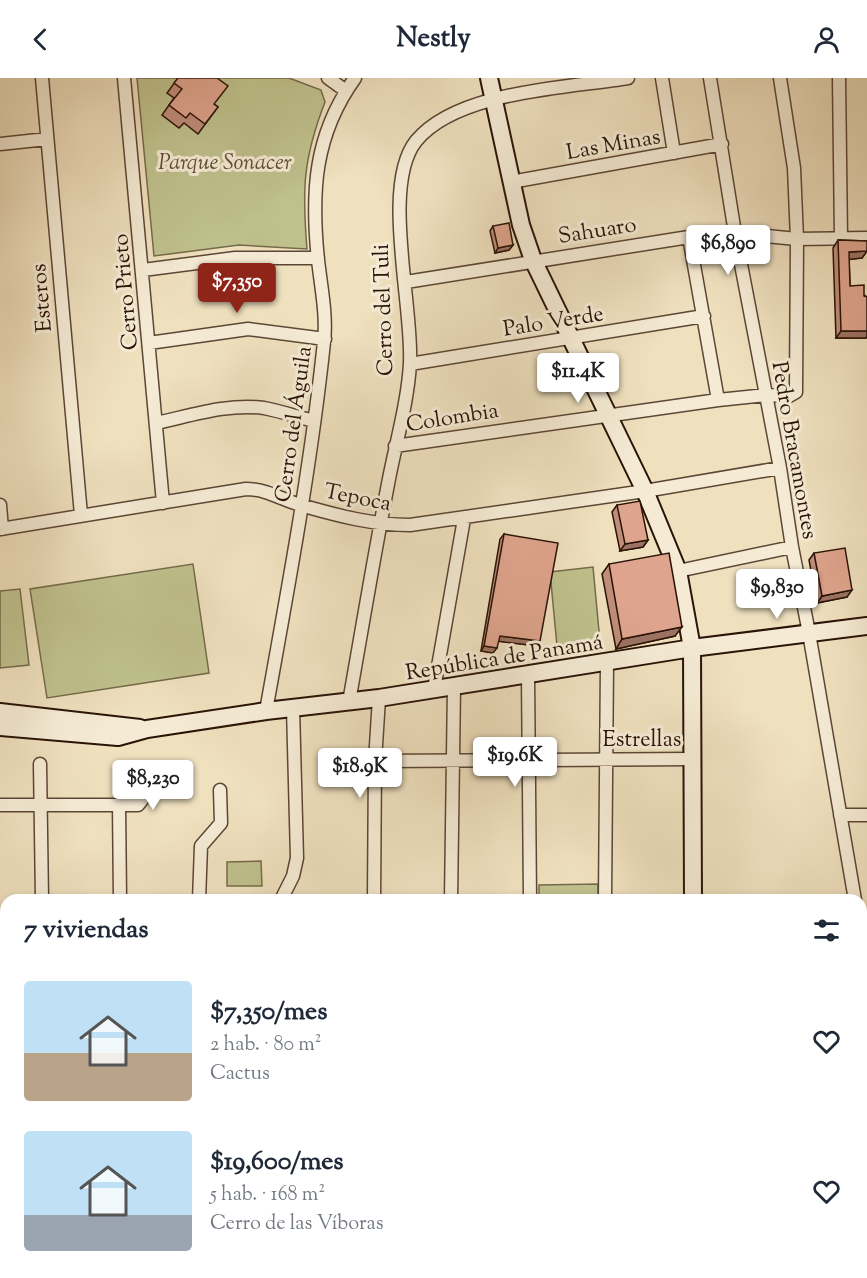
<!DOCTYPE html>
<html lang="es">
<meta charset="utf-8">
<style>
:root{--surface:#fff;--page:#f6f6f7;--text:#1f2937;--muted:#747a83;--accent:#8f2418}
body{margin:0;font-family:"Sorts Mill Goudy",serif;background:var(--page);color:var(--text);height:100vh;display:flex;flex-direction:column;font-size:22px;white-space:nowrap}
*{box-sizing:border-box;margin:0}
p{font-size:20px;color:var(--muted)}
.icon{flex:none;width:33px;height:33px;fill:none;stroke:currentColor;stroke-width:2;stroke-linecap:round;stroke-linejoin:round}
.map{position:relative;flex:1;overflow:hidden}
.details{position:absolute;left:0px;top:816px;width:867px;height:384px;display:flex;flex-direction:column;background:var(--surface);border-radius:18px 18px 0 0;box-shadow:0 3px 9px #0003}
.details>*{flex:none}
.price{position:absolute;translate:-50% -51px;padding:0 14px;border-radius:6px;background:#fff;color:#222;font-size:20px;line-height:39px;filter:drop-shadow(0 2px 3px #0008)}
.price::after{content:'';position:absolute;left:50%;top:36px;width:18px;height:14px;margin-left:-9px;background:inherit;clip-path:polygon(0 0,100% 0,50% 100%)}
.price.selected{background:var(--accent);color:#fff}
ul{padding:0;list-style:none}
li{display:flex;align-items:center;gap:18px;height:150px;padding:0 24px}
li span{display:grid;place-items:center;flex:none;width:168px;height:120px;border-radius:6px;color:#555}
li>.icon{margin-inline-start:auto}
span .icon{width:72px;height:72px;fill:#fffc;stroke-width:1}
li b{font-size:26px}
h2{display:flex;justify-content:space-between;align-items:center;height:72px;padding:0 24px;font-size:26px}
header{display:flex;justify-content:space-between;align-items:center;height:78px;padding:0 24px;background:var(--surface);font-size:27px;font-weight:700}
.map>svg:first-child{display:block}
</style>
<header><svg class="icon" aria-label="back" viewBox="0 0 24 24"><path d="M15 5l-7 7 7 7"/></svg>Nestly<svg class="icon" aria-label="person" viewBox="0 0 24 24"><circle cx="12" cy="8" r="4"/><path d="M4 21q1-7 8-7t8 7"/></svg></header>
<div class="map">
<svg width="867" height="1200" viewBox="0 0 867 1200">
<rect width="100%" height="100%" fill="#efe0be"/>
<filter id="stains"><feTurbulence type="fractalNoise" baseFrequency=".00333" numOctaves="4"/><feColorMatrix values="0 0 0 0 .2 0 0 0 0 .09 0 0 0 0 .02 0 0 0 .5 -.17"/></filter>
<radialGradient id="worn" r=".72"><stop offset=".6" stop-color="#630" stop-opacity="0"/><stop offset="1" stop-color="#630" stop-opacity=".3"/></radialGradient>
<!-- green -->
<path fill="#bfc18d" stroke="#756a4a" stroke-width="1.5" d="M 137,0 L 289,0 L 321,12 L 325,24 C 303,81 302,111 307,171 L 239,167 L 154,178 Z
M 193,486 L 209,595 L 47,620 L 30,511 Z
M 593,489 L 600,564 L 557,568 L 550,494 Z
M 20,511 L 29,587 L 0,590 L 0,513 Z
M 261,783 L 262,808 L 227,808 L 227,784 Z
M 598,806 L 598,822 L 539,822 L 539,807 Z"/>
<g fill="none" stroke-linecap="round" stroke-linejoin="round">
<!-- street casing -->
<g stroke="#5c4635" stroke-width="15">
<path id="street" d="M 42,0 L 81,437
M 124,0 L 163,425
M 328,0 L 346,13
M 662,0 L 674,75
M 710,0 L 735,155 L 780,390 L 792,469 L 809,555 L 855,822
M 839,0 L 841,160
M 0,66 L 47,61
M 511,104 L 722,66
M 689,159 L 718,322
M 143,192 L 235,180 L 318,180
M 406,204 L 689,159 L 735,155 L 797,161 L 867,160
M 149,265 L 248,251 L 325,261
M 410,286 L 704,238
M 156,345 C 190,338 228,325 264,330 C 280,333 298,339 314,343
M 395,368 L 718,322 L 766,317 L 789,318 L 796,314 L 797,161 L 794,90 L 780,0
M 0,427 L 2,451
M 0,451 L 246,411 C 268,411 284,423 304,428 C 339,438 374,447 410,447 L 645,413 L 780,390
M 678,493 L 792,469
M 528,598 L 530,822
M 434,611 L 464,441
M 349,624 C 362,551 374,478 388,406 C 395,368 408,324 410,285 C 413,227 381,107 416,63 C 457,13 566,10 628,0
M 266,633 C 288,510 311,388 324,264 C 327,237 321,209 318,182 C 311,114 314,57 355,0
M 375,683 L 692,681
M 40,686 L 42,822
M 119,726 L 120,822
M 0,727 L 138,727 L 142,722 L 145,694
M 840,737 L 867,737
M 199,822 L 201,768 L 221,745 L 220,712
M 281,822 L 293,798 L 297,780 L 293,630
M 374,822 L 375,683 L 379,620
M 451,822 L 454,608
M 605,822 L 607,584
M 861,854 L 867,888
M 0,936 L 6,935
M 861,958 L 867,958
M 861,1033 L 867,1033
M 0,1054 L 6,1054
M 0,1111 L 6,1111
M 862,1117 L 862,1200
M 636,1194 L 694,1195
M 756,1194 L 756,1200
M 809,1194 L 809,1200
M 587,1200 L 588,1194"/>
</g>
<!-- secondary casing -->
<g stroke="#2b1307" stroke-width="20">
<path id="secondary" d="M 489,0 L 521,147 L 533,182 L 645,413 L 678,493 L 692,570 L 693,822
M 0,634 L 140,650
M 0,649 L 118,659 L 147,651 L 266,633 L 379,620 L 692,570 L 867,548
M 694,1194 L 694,1200"/>
</g>
<!-- street -->
<use href="#street" stroke="#f5ebd5" stroke-width="12"/>
<!-- secondary -->
<use href="#secondary" stroke="#f5ebd5" stroke-width="16"/>
</g>
<!-- wall -->
<path fill="#c08d79" stroke="#2b1307" stroke-width="1.5" d="M 178,0 L 218,29 L 198,56 L 184,45 L 179,50 L 162,37 L 174,20 L 167,15 Z
M 493,148 L 513,167 L 509,172 L 495,175 L 490,153 Z
M 838,162 L 867,163 L 867,173 L 862,180 L 849,181 L 850,208 L 867,219 L 867,258 L 866,260 L 836,260 L 833,170 Z
M 617,427 L 648,462 L 643,469 L 620,473 L 612,434 Z
M 504,456 L 537,568 L 498,563 L 493,575 L 481,573 L 500,461 Z
M 814,475 L 847,519 L 817,525 L 809,482 Z
M 609,486 L 675,558 L 616,571 L 602,496 Z
M 196,1194 L 277,1194 L 276,1200 L 184,1197 L 196,1197 Z"/>
<!-- shaded-wall -->
<path fill="#9c7363" stroke="#2b1307" stroke-width="1.5" d="M 513,167 L 509,172 L 495,175 L 498,170 Z
M 867,173 L 862,180 L 844,182 L 849,174 Z
M 841,253 L 867,253 L 867,258 L 866,260 L 836,260 Z
M 648,462 L 643,469 L 620,473 L 625,466 Z
M 852,512 L 847,519 L 817,525 L 822,518 Z
M 682,549 L 675,558 L 616,571 L 622,561 Z
M 500,558 L 540,563 L 537,568 L 496,563 Z
M 484,568 L 497,570 L 493,575 L 481,573 Z"/>
<!-- building -->
<path fill="#dfa48d" stroke="#2b1307" stroke-width="1.5" d="M 178,0 L 217,0 L 228,8 L 214,26 L 218,29 L 205,46 L 190,35 L 186,40 L 169,27 L 182,11 L 174,5 Z
M 509,145 L 513,167 L 498,170 L 493,148 Z
M 838,162 L 867,163 L 867,173 L 849,174 L 850,208 L 864,207 L 864,218 L 867,219 L 867,253 L 841,253 Z
M 640,423 L 648,462 L 625,466 L 617,427 Z
M 504,456 L 558,465 L 540,563 L 500,558 L 497,570 L 484,568 Z
M 845,470 L 852,512 L 822,518 L 814,475 Z
M 669,475 L 682,549 L 622,561 L 609,486 Z
M 3,1176 L 6,1179 L 6,1194 L 19,1194 L 24,1200 L 0,1200 L 0,1179 Z
M 73,1194 L 184,1194 L 184,1197 L 206,1197 L 206,1194 L 277,1194 L 276,1200 L 66,1200 Z"/>
<g text-anchor="middle" stroke-width="6" stroke-linejoin="round" paint-order="stroke">
<!-- street labels -->
<g font-size="22" fill="#2b1307" stroke="#f5ebd5">
<text transform="translate(613 65) rotate(-10)" y="8">Las Minas</text>
<text transform="translate(597 151) rotate(-9)" y="8">Sahuaro</text>
<text transform="translate(124 214) rotate(-95)" y="8">Cerro Prieto</text>
<text transform="translate(40 220) rotate(-95)" y="8">Esteros</text>
<text transform="translate(382 232) rotate(-92)" y="8">Cerro del Tuli</text>
<text transform="translate(553 242) rotate(-9)" y="8">Palo Verde</text>
<text transform="translate(452 338) rotate(-9)" y="8">Colombia</text>
<text transform="translate(292 346) rotate(-82)" y="8">Cerro del Águila</text>
<text transform="translate(796 372) rotate(80)" y="8">Pedro Bracamontes</text>
<text transform="translate(358 418) rotate(11)" y="8">Tepoca</text>
<text transform="translate(504 578) rotate(-9)" y="8">República de Panamá</text>
<text x="642" y="668">Estrellas</text>
</g>
<!-- park labels -->
<g font-size="22" font-style="italic" fill="#5f5036" stroke="#f5ebd5">
<text x="225" y="91">Parque Sonacer</text>
</g>
</g>
<rect width="100%" height="100%" filter="url(#stains)"/>
<rect width="100%" height="100%" fill="url(#worn)"/>
</svg>
<b class="price" style="left:728px;top:198px">$6,890</b>
<b class="price selected" style="left:237px;top:236px">$7,350</b>
<b class="price" style="left:578px;top:326px">$11.4K</b>
<b class="price" style="left:777px;top:542px">$9,830</b>
<b class="price" style="left:515px;top:710px">$19.6K</b>
<b class="price" style="left:360px;top:721px">$18.9K</b>
<b class="price" style="left:153px;top:733px">$8,230</b>
<section class="details">
<h2>7 viviendas<svg class="icon" aria-label="filters" viewBox="0 0 24 24"><path d="M4 7h16M4 17h16"/><circle cx="9" cy="7" r="2"/><circle cx="15" cy="17" r="2"/></svg></h2>
<ul>
<li><span style="background:linear-gradient(#bfe0f5 60%,#b9a48a 0)"><svg class="icon" aria-label="home" viewBox="0 0 24 24"><path d="M3 11l9-7 9 7M6 9v11h12V9"/></svg></span><div><b>$7,350/mes</b><p>2 hab. · 80 m²</p><p>Cactus</p></div><svg class="icon" aria-label="heart" viewBox="0 0 24 24"><path d="M12 20l-8-8c-3-5 5-10 8-4 3-6 11-1 8 4z"/></svg></li>
<li><span style="background:linear-gradient(#bfe0f5 70%,#9aa5b1 0)"><svg class="icon" aria-label="home" viewBox="0 0 24 24"><path d="M3 11l9-7 9 7M6 9v11h12V9"/></svg></span><div><b>$19,600/mes</b><p>5 hab. · 168 m²</p><p>Cerro de las Víboras</p></div><svg class="icon" aria-label="heart" viewBox="0 0 24 24"><path d="M12 20l-8-8c-3-5 5-10 8-4 3-6 11-1 8 4z"/></svg></li>
</ul>
</section>
</div>
